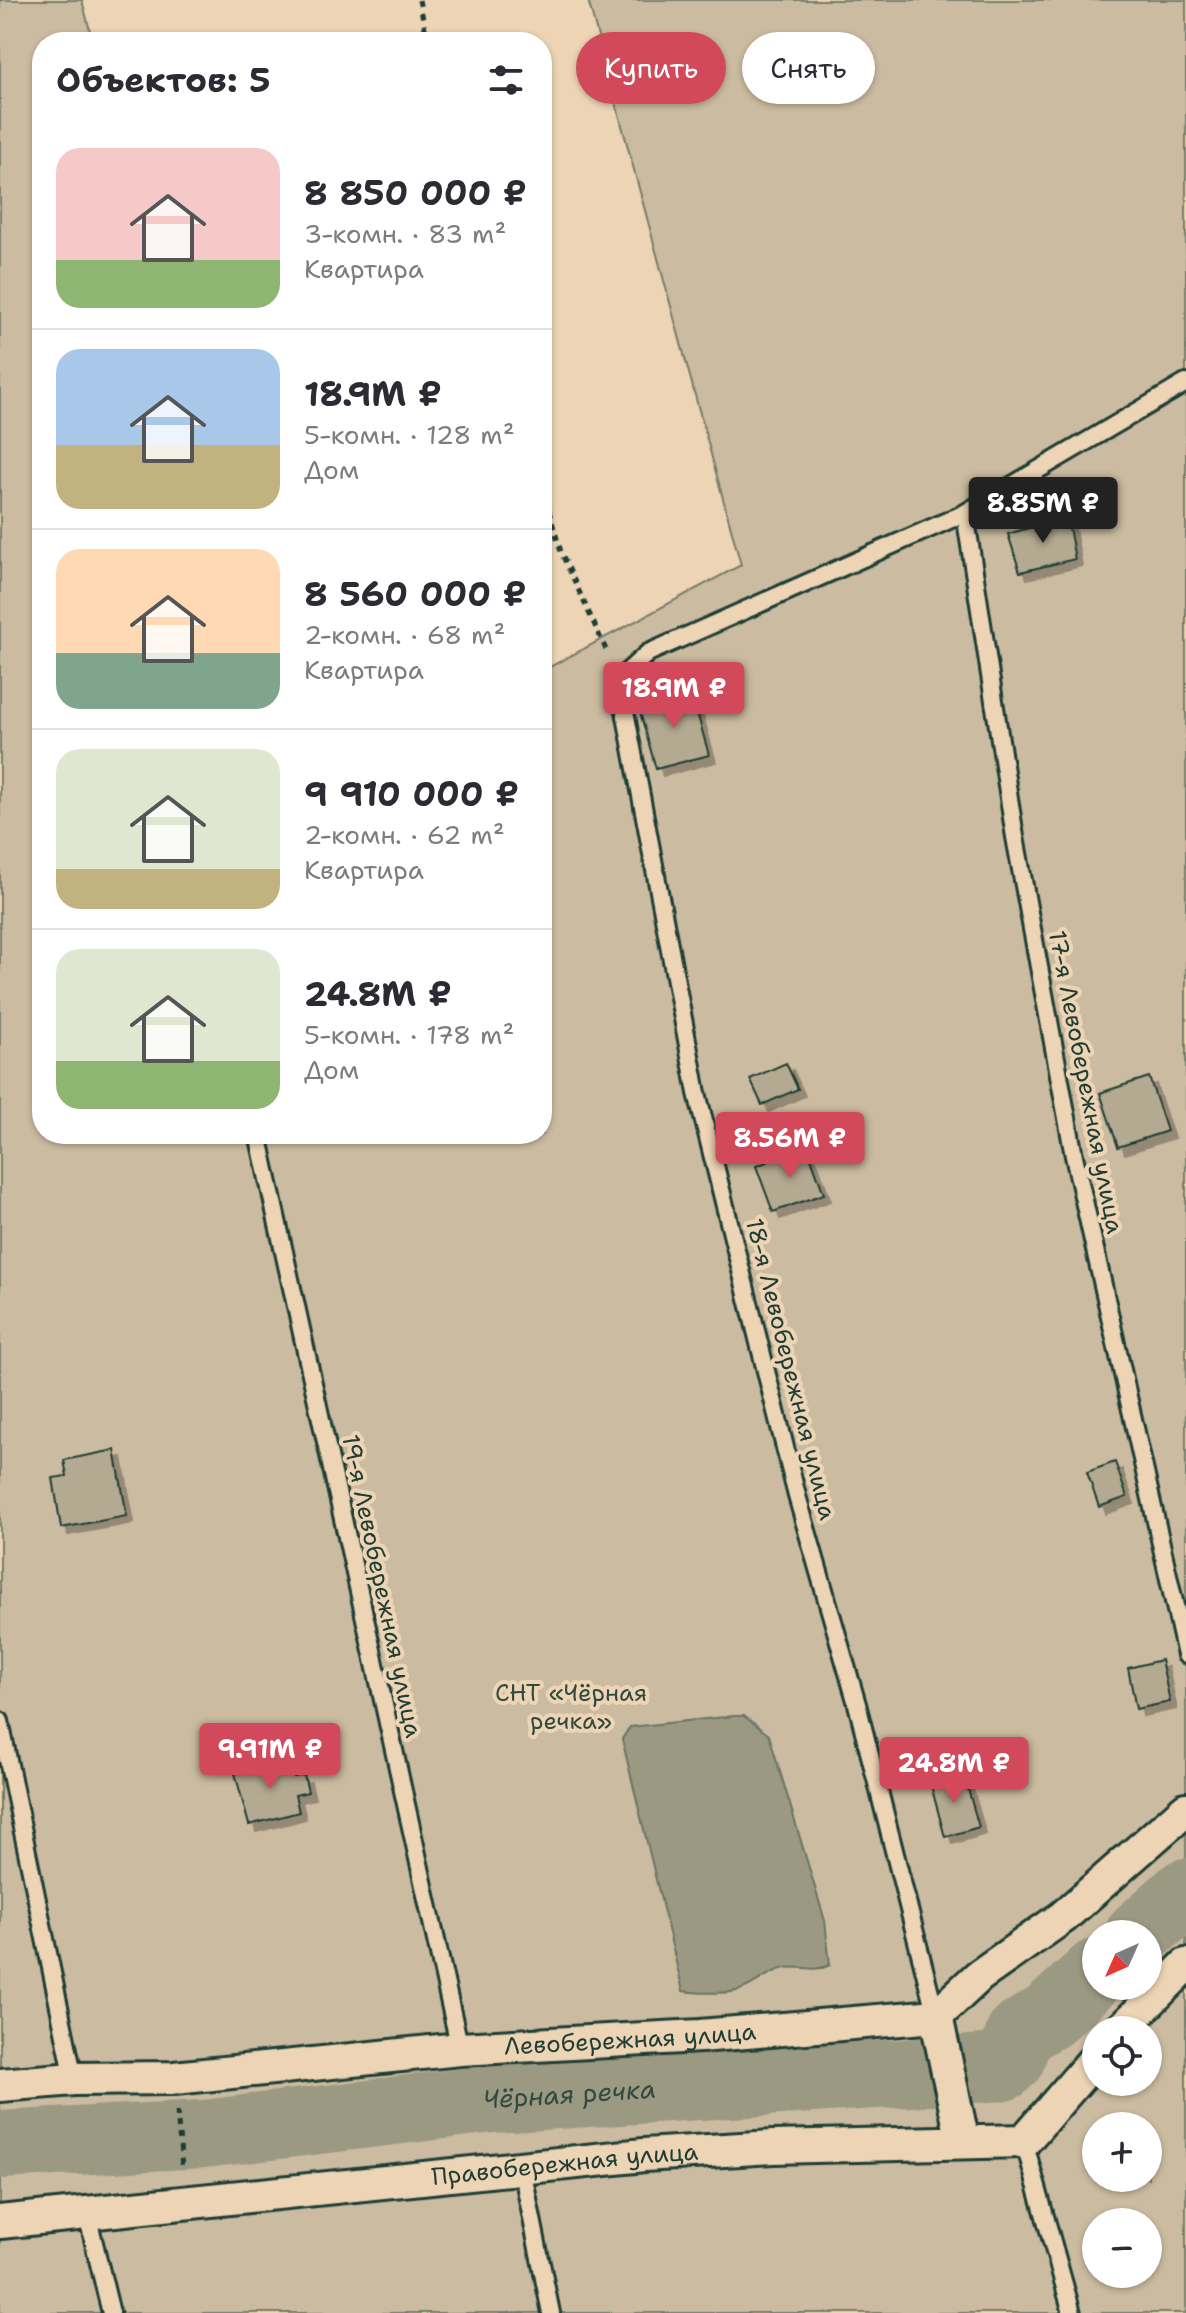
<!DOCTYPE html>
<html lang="ru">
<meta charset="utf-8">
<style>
:root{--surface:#fff;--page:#f7f7f7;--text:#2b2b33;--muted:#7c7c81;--line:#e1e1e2;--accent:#d1495b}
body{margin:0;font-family:"Shantell Sans",sans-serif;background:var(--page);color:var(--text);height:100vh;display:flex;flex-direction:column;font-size:30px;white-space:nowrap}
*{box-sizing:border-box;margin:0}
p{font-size:26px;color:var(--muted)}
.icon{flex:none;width:44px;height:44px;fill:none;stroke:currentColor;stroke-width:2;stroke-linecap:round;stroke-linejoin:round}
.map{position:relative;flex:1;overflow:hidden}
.sheet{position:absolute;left:32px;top:32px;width:520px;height:1112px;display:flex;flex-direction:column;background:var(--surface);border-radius:32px;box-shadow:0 2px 6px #0004}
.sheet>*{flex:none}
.banner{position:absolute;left:576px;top:32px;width:490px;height:72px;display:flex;gap:16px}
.needle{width:52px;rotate:225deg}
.fabs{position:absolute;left:1082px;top:1920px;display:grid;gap:16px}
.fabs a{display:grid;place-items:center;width:80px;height:80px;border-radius:50%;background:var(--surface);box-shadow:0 2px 6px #0004;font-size:40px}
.price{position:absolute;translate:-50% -68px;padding:0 18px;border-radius:8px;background:var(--accent);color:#fff;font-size:26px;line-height:52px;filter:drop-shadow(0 2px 4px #0008)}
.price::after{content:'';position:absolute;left:50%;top:48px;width:24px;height:18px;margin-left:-12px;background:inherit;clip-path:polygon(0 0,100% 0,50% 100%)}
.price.on{background:#222;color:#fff}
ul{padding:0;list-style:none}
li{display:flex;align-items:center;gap:24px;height:200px;padding:0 24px}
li+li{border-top:2px solid var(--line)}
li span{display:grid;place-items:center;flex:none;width:224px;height:160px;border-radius:24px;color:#555}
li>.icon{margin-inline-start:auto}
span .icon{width:96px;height:96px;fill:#fffc;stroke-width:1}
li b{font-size:34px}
h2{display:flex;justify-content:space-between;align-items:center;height:96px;padding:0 24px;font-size:34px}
.tag{padding:0 28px;border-radius:36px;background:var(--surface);box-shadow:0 2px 6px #0004;font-size:28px;line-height:72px}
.tag.on{background:var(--accent);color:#fff}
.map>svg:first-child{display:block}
</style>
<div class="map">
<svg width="1186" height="2313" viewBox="0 0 1186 2313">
<defs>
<filter id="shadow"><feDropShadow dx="7" dy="7" stdDeviation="0" flood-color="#0004"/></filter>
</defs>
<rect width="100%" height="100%" fill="#edd4b5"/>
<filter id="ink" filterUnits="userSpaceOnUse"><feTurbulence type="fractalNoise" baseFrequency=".0125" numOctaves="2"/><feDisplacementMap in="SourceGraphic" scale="16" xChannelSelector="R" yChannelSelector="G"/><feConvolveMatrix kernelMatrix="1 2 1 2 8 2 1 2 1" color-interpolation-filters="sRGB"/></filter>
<g filter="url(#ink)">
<!-- green -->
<path fill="#cbbba0" stroke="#757c6a" stroke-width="2" fill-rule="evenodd" d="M 0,0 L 82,0 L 93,42 L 42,42 L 42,1134 L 542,1134 L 542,671 L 741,565 L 588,0 L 1186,0 L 1186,2313 L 0,2313 ZM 1096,1934 L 1148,1934 L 1148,1986 L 1096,1986 ZM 1096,2030 L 1148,2030 L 1148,2082 L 1096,2082 ZM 1096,2126 L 1148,2126 L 1148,2178 L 1096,2178 ZM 1096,2222 L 1148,2222 L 1148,2274 L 1096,2274 Z"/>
<!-- water -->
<path fill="#9b9982" stroke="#697463" stroke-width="2" d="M 734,1716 L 744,1716 L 769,1735 L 825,1921 L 830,1965 C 814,1973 802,1965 786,1968 C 768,1971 757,1984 740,1990 C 731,1994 693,1993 683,1991 L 622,1739 L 630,1727 Z"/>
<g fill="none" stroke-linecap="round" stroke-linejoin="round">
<!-- river -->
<g stroke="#9b9982" stroke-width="68">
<path d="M 1139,1934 L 1186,1892"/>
<path id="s1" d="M 0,2145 L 204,2134 L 492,2099 L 1003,2067 L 1011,2059 L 1020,2033 L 1049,2016 L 1096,1973"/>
</g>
</g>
<!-- building -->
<path fill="#b4aa91" stroke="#1f3d34" stroke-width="2" filter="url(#shadow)" d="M 1067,517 L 1075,559 L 1020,572 L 1008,534 Z
M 691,691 L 709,755 L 656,769 L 638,705 Z
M 786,1063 L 798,1089 L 762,1105 L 750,1079 Z
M 1149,1077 L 1167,1131 L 1118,1147 L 1100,1093 Z
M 807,1147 L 824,1194 L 773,1212 L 756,1166 Z
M 115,1450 L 127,1516 L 61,1528 L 53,1478 L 67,1476 L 64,1460 Z
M 1115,1462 L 1127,1497 L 1099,1507 L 1087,1472 Z
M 1161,1660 L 1170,1702 L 1136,1709 L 1128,1668 Z
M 290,1759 L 294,1777 L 304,1775 L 308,1792 L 295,1795 L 299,1812 L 249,1825 L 235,1773 Z
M 963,1772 L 979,1827 L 945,1837 L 930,1782 Z"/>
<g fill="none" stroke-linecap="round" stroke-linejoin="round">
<!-- lane casing -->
<g stroke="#1f3d34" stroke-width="22">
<path id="lane" d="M 965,513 L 1015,837 L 1074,1156 L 1186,1655
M 258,1134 L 460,2049
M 0,1721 L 74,2079
M 936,2016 L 857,1704 L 797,1496 L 697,1093 L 619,679 L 648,653 L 965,513 L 1186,383
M 1024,2141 L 1072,2313
M 522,2169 L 551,2313
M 87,2214 L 111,2313"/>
</g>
<!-- street casing -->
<g stroke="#1f3d34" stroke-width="38">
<g id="street">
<path d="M 936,2016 L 963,2142"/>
<path d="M 1121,2030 L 1186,1965"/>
<path id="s2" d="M 0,2085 L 74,2079 L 174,2078 L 460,2049 L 700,2036 L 936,2016 L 979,1976 L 1063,1917 L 1186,1809"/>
<path id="s3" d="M 0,2222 L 644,2155 L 773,2147 L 1024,2141 L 1096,2058"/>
</g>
</g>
<!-- path -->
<path stroke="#1f3d34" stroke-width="5" stroke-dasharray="6 6" stroke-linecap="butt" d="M 419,0 L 428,42
M 542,488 L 561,552 L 608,654
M 177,2111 L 182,2168"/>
<!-- lane -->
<use href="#lane" stroke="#edd4b5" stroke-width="16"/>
<!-- street -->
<use href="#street" stroke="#edd4b5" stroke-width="32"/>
</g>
</g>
<g text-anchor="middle" stroke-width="8" stroke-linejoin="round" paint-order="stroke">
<!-- street labels -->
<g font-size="24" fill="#1f3d34" stroke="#edd4b5">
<text transform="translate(1086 1082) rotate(79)" y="8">17-я Левобережная улица</text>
<text transform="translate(791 1369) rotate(76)" y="8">18-я Левобережная улица</text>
<text transform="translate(382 1586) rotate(78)" y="8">19-я Левобережная улица</text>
<text dy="8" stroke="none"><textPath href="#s2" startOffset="632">Левобережная улица</textPath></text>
<text dy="8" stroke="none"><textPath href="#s3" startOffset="568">Правобережная улица</textPath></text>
</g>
<!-- park labels -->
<g font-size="24" fill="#304a3f" stroke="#edd4b5">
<text x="571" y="1701">СНТ «Чёрная<tspan x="571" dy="28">речка»</tspan></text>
</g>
<!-- water labels -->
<g font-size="26" font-style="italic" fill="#324b40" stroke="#edd4b5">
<text dy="9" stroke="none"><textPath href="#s1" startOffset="572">Чёрная речка</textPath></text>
</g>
</g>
</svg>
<div class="fabs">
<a><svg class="needle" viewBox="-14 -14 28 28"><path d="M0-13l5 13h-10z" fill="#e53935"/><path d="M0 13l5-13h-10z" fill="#7c7c81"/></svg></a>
<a><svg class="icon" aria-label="locate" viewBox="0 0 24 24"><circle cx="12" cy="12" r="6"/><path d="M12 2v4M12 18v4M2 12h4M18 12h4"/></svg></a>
<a>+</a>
<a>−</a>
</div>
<b class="price on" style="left:1043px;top:545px">8.85M ₽</b>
<b class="price" style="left:674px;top:730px">18.9M ₽</b>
<b class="price" style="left:790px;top:1180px">8.56M ₽</b>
<b class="price" style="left:270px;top:1791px">9.91M ₽</b>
<b class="price" style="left:954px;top:1805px">24.8M ₽</b>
<div class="banner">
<a class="tag on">Купить</a>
<a class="tag">Снять</a>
</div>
<section class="sheet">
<h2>Объектов: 5<svg class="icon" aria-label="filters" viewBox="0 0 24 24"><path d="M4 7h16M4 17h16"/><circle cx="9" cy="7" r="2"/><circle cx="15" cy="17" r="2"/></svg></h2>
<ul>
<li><span style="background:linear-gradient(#f6c9c9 70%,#8fb573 0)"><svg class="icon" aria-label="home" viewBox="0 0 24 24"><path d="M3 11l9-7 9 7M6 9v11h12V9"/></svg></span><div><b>8 850 000 ₽</b><p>3-комн. · 83 m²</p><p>Квартира</p></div></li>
<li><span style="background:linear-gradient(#a9c7e8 60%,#c2b280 0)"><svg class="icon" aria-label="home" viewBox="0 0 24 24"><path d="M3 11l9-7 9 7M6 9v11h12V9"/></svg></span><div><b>18.9M ₽</b><p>5-комн. · 128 m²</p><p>Дом</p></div></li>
<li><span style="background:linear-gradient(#ffd9b3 65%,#7fa58c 0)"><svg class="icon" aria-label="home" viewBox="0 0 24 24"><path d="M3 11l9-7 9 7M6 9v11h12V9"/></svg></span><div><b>8 560 000 ₽</b><p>2-комн. · 68 m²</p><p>Квартира</p></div></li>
<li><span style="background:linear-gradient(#dfe7d0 75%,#c2b280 0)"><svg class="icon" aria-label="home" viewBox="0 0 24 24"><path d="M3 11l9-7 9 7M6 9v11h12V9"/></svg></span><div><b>9 910 000 ₽</b><p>2-комн. · 62 m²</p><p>Квартира</p></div></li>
<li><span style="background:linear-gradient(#dfe7d0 70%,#8fb573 0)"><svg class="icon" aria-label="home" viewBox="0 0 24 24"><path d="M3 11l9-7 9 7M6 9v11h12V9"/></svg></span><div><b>24.8M ₽</b><p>5-комн. · 178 m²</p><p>Дом</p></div></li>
</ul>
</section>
</div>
